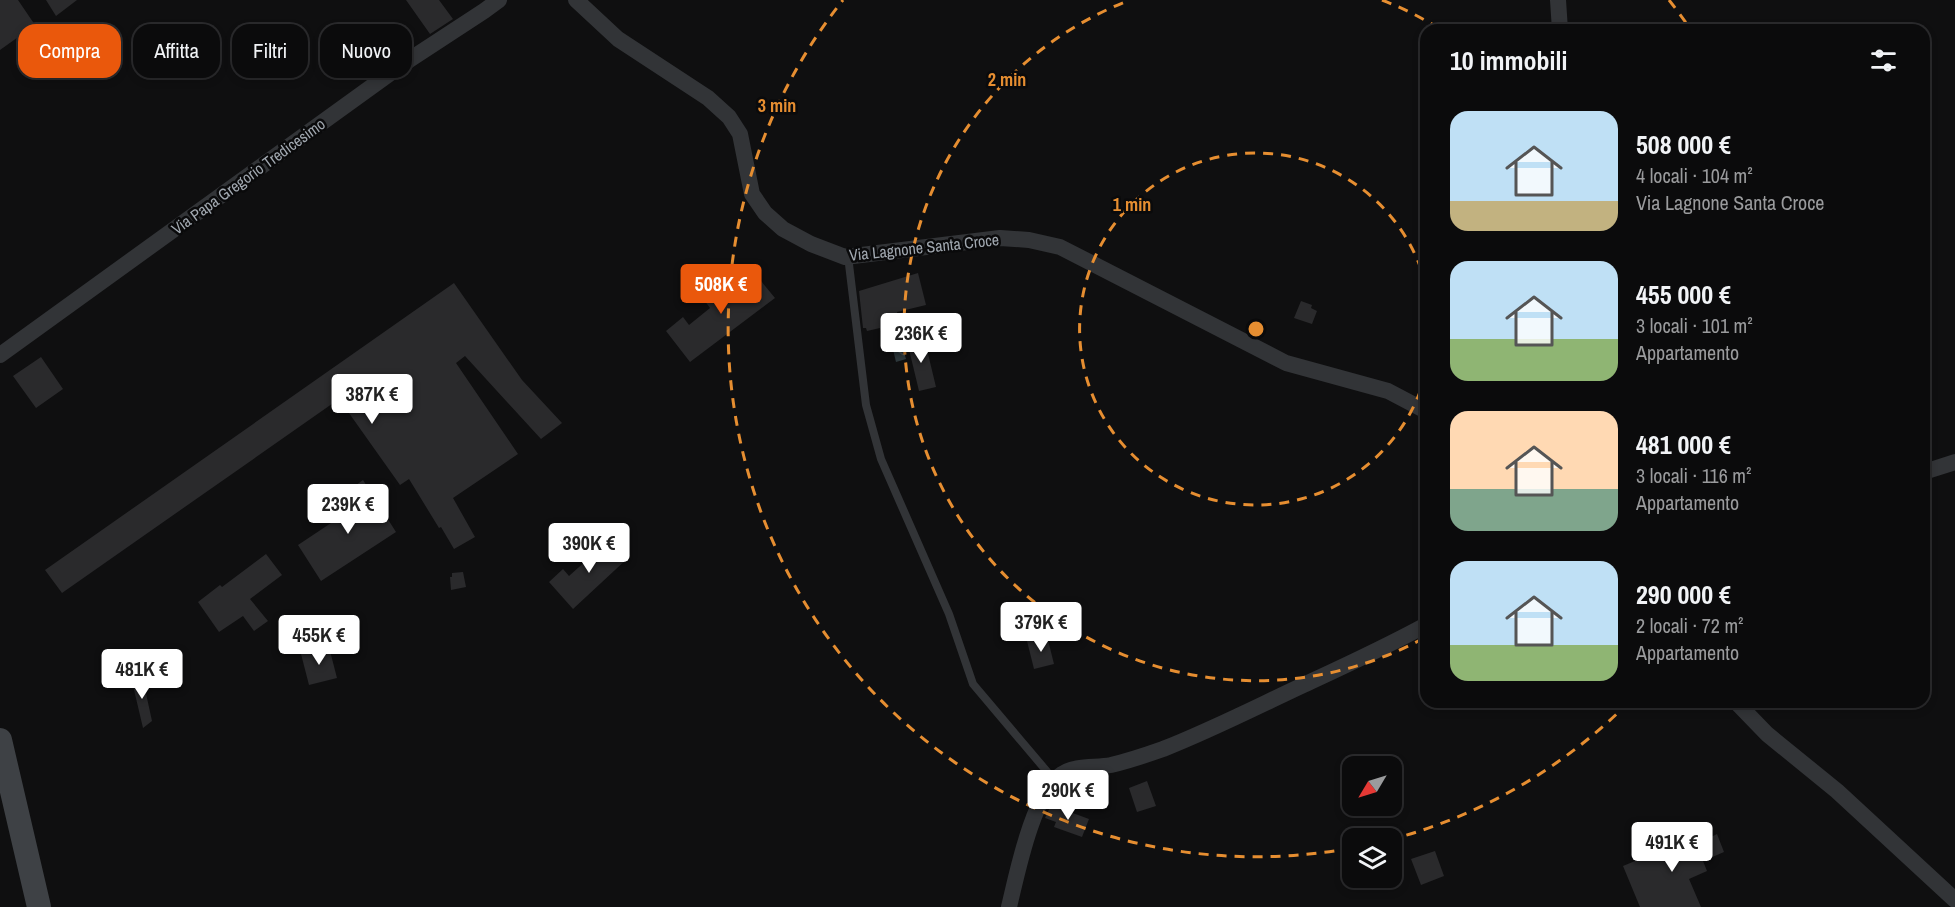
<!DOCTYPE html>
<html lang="it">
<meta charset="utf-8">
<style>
:root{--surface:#0b0b0c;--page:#141415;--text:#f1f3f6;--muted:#9a9b9d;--line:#2b2b2d;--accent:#ea580c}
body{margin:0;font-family:"Archivo Narrow",sans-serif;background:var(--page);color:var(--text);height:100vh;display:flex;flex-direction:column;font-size:22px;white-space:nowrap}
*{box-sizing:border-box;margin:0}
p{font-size:20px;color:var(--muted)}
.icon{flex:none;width:33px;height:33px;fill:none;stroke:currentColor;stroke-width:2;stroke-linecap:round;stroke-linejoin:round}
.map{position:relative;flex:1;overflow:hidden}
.drawer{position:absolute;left:1420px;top:24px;width:510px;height:684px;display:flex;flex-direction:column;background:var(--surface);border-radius:18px;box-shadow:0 3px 9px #0003,0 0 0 2px var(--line)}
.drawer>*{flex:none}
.top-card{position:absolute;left:18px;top:24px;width:570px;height:54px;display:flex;gap:12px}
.needle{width:39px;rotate:232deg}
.buttons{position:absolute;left:1342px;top:756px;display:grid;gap:12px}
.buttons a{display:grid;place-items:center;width:60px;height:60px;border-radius:12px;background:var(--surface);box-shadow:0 3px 9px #0003,0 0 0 2px var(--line);font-size:30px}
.price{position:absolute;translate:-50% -51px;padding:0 14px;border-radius:6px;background:#fff;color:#222;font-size:20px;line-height:39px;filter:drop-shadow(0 2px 3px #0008)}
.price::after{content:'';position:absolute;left:50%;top:36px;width:18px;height:14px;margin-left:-9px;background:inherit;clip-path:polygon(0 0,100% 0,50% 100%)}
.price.selected{background:var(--accent);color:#fff}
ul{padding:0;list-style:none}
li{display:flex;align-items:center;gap:18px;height:150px;padding:0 30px}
li span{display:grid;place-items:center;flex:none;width:168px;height:120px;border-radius:18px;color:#555}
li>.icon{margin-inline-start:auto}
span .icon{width:72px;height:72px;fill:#fffc;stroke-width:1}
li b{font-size:26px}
h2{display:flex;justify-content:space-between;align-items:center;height:72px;padding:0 30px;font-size:26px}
.pill{padding:0 21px;border-radius:18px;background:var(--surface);box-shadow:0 3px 9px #0003,0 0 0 2px var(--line);font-size:21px;line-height:54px}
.pill.selected{background:var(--accent);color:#fff}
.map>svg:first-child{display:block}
</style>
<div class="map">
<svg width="1955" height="907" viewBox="0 0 1955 907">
<defs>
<pattern id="water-waves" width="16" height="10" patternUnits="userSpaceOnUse" patternTransform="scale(1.5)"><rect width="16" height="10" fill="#2d383c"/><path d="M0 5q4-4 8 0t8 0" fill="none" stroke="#485256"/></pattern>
</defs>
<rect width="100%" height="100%" fill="#0f0f10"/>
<!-- water -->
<path fill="url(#water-waves)" d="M 900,339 L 906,359 L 896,362 L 891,341 Z"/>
<!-- building -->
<path fill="#2a2a2c" d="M 0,0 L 18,0 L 35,25 L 0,50 Z
M 46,0 L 77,0 L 56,16 Z
M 406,0 L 439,0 L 453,19 L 430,34 Z
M 752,270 L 775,298 L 690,362 L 666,331 L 683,317 L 689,325 L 710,308 L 699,293 L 713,283 L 720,293 Z
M 918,273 L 926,305 L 897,312 L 901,330 L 882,335 L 880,328 L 867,331 L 866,328 L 863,328 L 859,291 Z
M 454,283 L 522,380 L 562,423 L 541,439 L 465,356 L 456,363 L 518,454 L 453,498 L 475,537 L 454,549 L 441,527 L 439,528 L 409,479 L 400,485 L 339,399 L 62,593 L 45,570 Z
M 1301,301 L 1312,305 L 1311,308 L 1317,311 L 1312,324 L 1294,318 Z
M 924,337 L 936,387 L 919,391 L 907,341 Z
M 41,357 L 63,389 L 36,408 L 13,376 Z
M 363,480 L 396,532 L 321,581 L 298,545 L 361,503 L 352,488 Z
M 607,538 L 610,542 L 612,540 L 629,557 L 573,609 L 549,582 L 563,569 L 569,576 L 598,550 L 596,549 Z
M 266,554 L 282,575 L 250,599 L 268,621 L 254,631 L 243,616 L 219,632 L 198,602 L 220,585 L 222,587 Z
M 463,572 L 466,587 L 451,590 L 450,577 L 452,577 L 452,573 Z
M 1047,636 L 1054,664 L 1034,669 L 1027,641 Z
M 329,647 L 337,678 L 309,685 L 301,654 Z
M 142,675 L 152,721 L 143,728 L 131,677 Z
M 1147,781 L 1156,806 L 1137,812 L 1129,788 Z
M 1051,805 L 1089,819 L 1082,837 L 1054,827 L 1056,822 L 1045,818 Z
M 1702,833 L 1705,840 L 1717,834 L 1724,852 L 1703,861 L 1707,871 L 1689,879 L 1701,907 L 1640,907 L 1623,866 Z
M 1435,851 L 1444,876 L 1421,885 L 1411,859 Z"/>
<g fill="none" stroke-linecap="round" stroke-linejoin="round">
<!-- lane -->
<path stroke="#323437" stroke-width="8" d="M 848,256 L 866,405 L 881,459 L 949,614 L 973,684 L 1055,781"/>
<!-- street -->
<path stroke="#323437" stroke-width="16" d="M 576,0 L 618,39 L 708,98 L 729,117 L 740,134 L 752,194 L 765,213 L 783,229 L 811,244 L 845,257 L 1000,238 L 1029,240 L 1060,247 L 1286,363 L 1388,391 L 1426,411
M 1558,0 L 1560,30
M 0,355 L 403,64 L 484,11 L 499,0
M 1924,472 L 1955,462
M 1736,702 L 1767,734 L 1837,791 L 1955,900
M 1009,907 C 1017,874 1033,792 1062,774 C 1075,765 1096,768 1111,765 C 1128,761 1146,755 1163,749 C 1214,729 1262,704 1312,681 C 1351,663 1389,645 1426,625"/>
<!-- secondary -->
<path stroke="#3e4145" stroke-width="24" d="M 0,740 L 39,907"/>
</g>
<!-- distance rings -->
<g fill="none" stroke="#e68e31" stroke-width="3" stroke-dasharray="10 8">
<path d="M1426 373A176 176 0 1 1 1426 285"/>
<path d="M1424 638A352 352 0 1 1 1130 0M1382 0A352 352 0 0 1 1440 29"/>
<path d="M1629 702A528 528 0 0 1 1393 839M1352 848A528 528 0 0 1 843 0M1669 0A528 528 0 0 1 1691 30"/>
</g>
<g text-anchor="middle" stroke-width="5" stroke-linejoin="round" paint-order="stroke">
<!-- street labels -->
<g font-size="16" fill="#a1a8b0" stroke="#0a0a0b">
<text transform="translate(248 176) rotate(-36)" y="6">Via Papa Gregorio Tredicesimo</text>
<text transform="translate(924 247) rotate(-6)" y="6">Via Lagnone Santa Croce</text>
</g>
</g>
<circle cx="1256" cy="329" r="9" fill="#e68e31" stroke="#0a0a0b" stroke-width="3"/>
<g font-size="18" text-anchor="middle" font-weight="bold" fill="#e68e31" stroke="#0a0a0b" stroke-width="5" stroke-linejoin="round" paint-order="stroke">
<text x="1007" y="86">2 min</text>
<text x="777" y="112">3 min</text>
<text x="1132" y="211">1 min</text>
</g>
</svg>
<div class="buttons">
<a><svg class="needle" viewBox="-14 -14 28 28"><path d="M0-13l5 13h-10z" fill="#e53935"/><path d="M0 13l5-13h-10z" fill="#9a9b9d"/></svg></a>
<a><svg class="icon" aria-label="layers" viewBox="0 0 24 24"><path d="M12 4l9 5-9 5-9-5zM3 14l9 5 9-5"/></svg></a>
</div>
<b class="price selected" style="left:721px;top:315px">508K €</b>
<b class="price" style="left:921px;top:364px">236K €</b>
<b class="price" style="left:372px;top:425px">387K €</b>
<b class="price" style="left:348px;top:535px">239K €</b>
<b class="price" style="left:589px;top:574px">390K €</b>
<b class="price" style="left:1041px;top:653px">379K €</b>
<b class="price" style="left:319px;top:666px">455K €</b>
<b class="price" style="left:142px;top:700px">481K €</b>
<b class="price" style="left:1068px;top:821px">290K €</b>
<b class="price" style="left:1672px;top:873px">491K €</b>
<div class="top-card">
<a class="pill selected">Compra</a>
<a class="pill">Affitta</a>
<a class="pill">Filtri</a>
<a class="pill">Nuovo</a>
</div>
<section class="drawer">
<h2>10 immobili<svg class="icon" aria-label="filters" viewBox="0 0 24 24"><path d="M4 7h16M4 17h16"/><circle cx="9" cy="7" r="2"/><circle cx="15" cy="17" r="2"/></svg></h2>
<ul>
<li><span style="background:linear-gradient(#bfe0f5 75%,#c2b280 0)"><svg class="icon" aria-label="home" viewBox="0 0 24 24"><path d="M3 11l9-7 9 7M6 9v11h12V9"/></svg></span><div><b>508 000 €</b><p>4 locali · 104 m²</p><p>Via Lagnone Santa Croce</p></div></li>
<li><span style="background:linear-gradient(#bfe0f5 65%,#8fb573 0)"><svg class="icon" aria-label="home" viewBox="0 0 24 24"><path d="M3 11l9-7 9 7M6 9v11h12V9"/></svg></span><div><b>455 000 €</b><p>3 locali · 101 m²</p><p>Appartamento</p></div></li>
<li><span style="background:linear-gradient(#ffd9b3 65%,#7fa58c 0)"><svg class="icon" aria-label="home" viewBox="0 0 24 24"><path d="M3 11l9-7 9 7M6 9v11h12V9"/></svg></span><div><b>481 000 €</b><p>3 locali · 116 m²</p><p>Appartamento</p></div></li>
<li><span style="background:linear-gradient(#bfe0f5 70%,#8fb573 0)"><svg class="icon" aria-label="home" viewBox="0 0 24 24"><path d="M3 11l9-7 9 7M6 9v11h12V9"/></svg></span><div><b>290 000 €</b><p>2 locali · 72 m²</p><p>Appartamento</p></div></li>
</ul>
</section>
</div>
